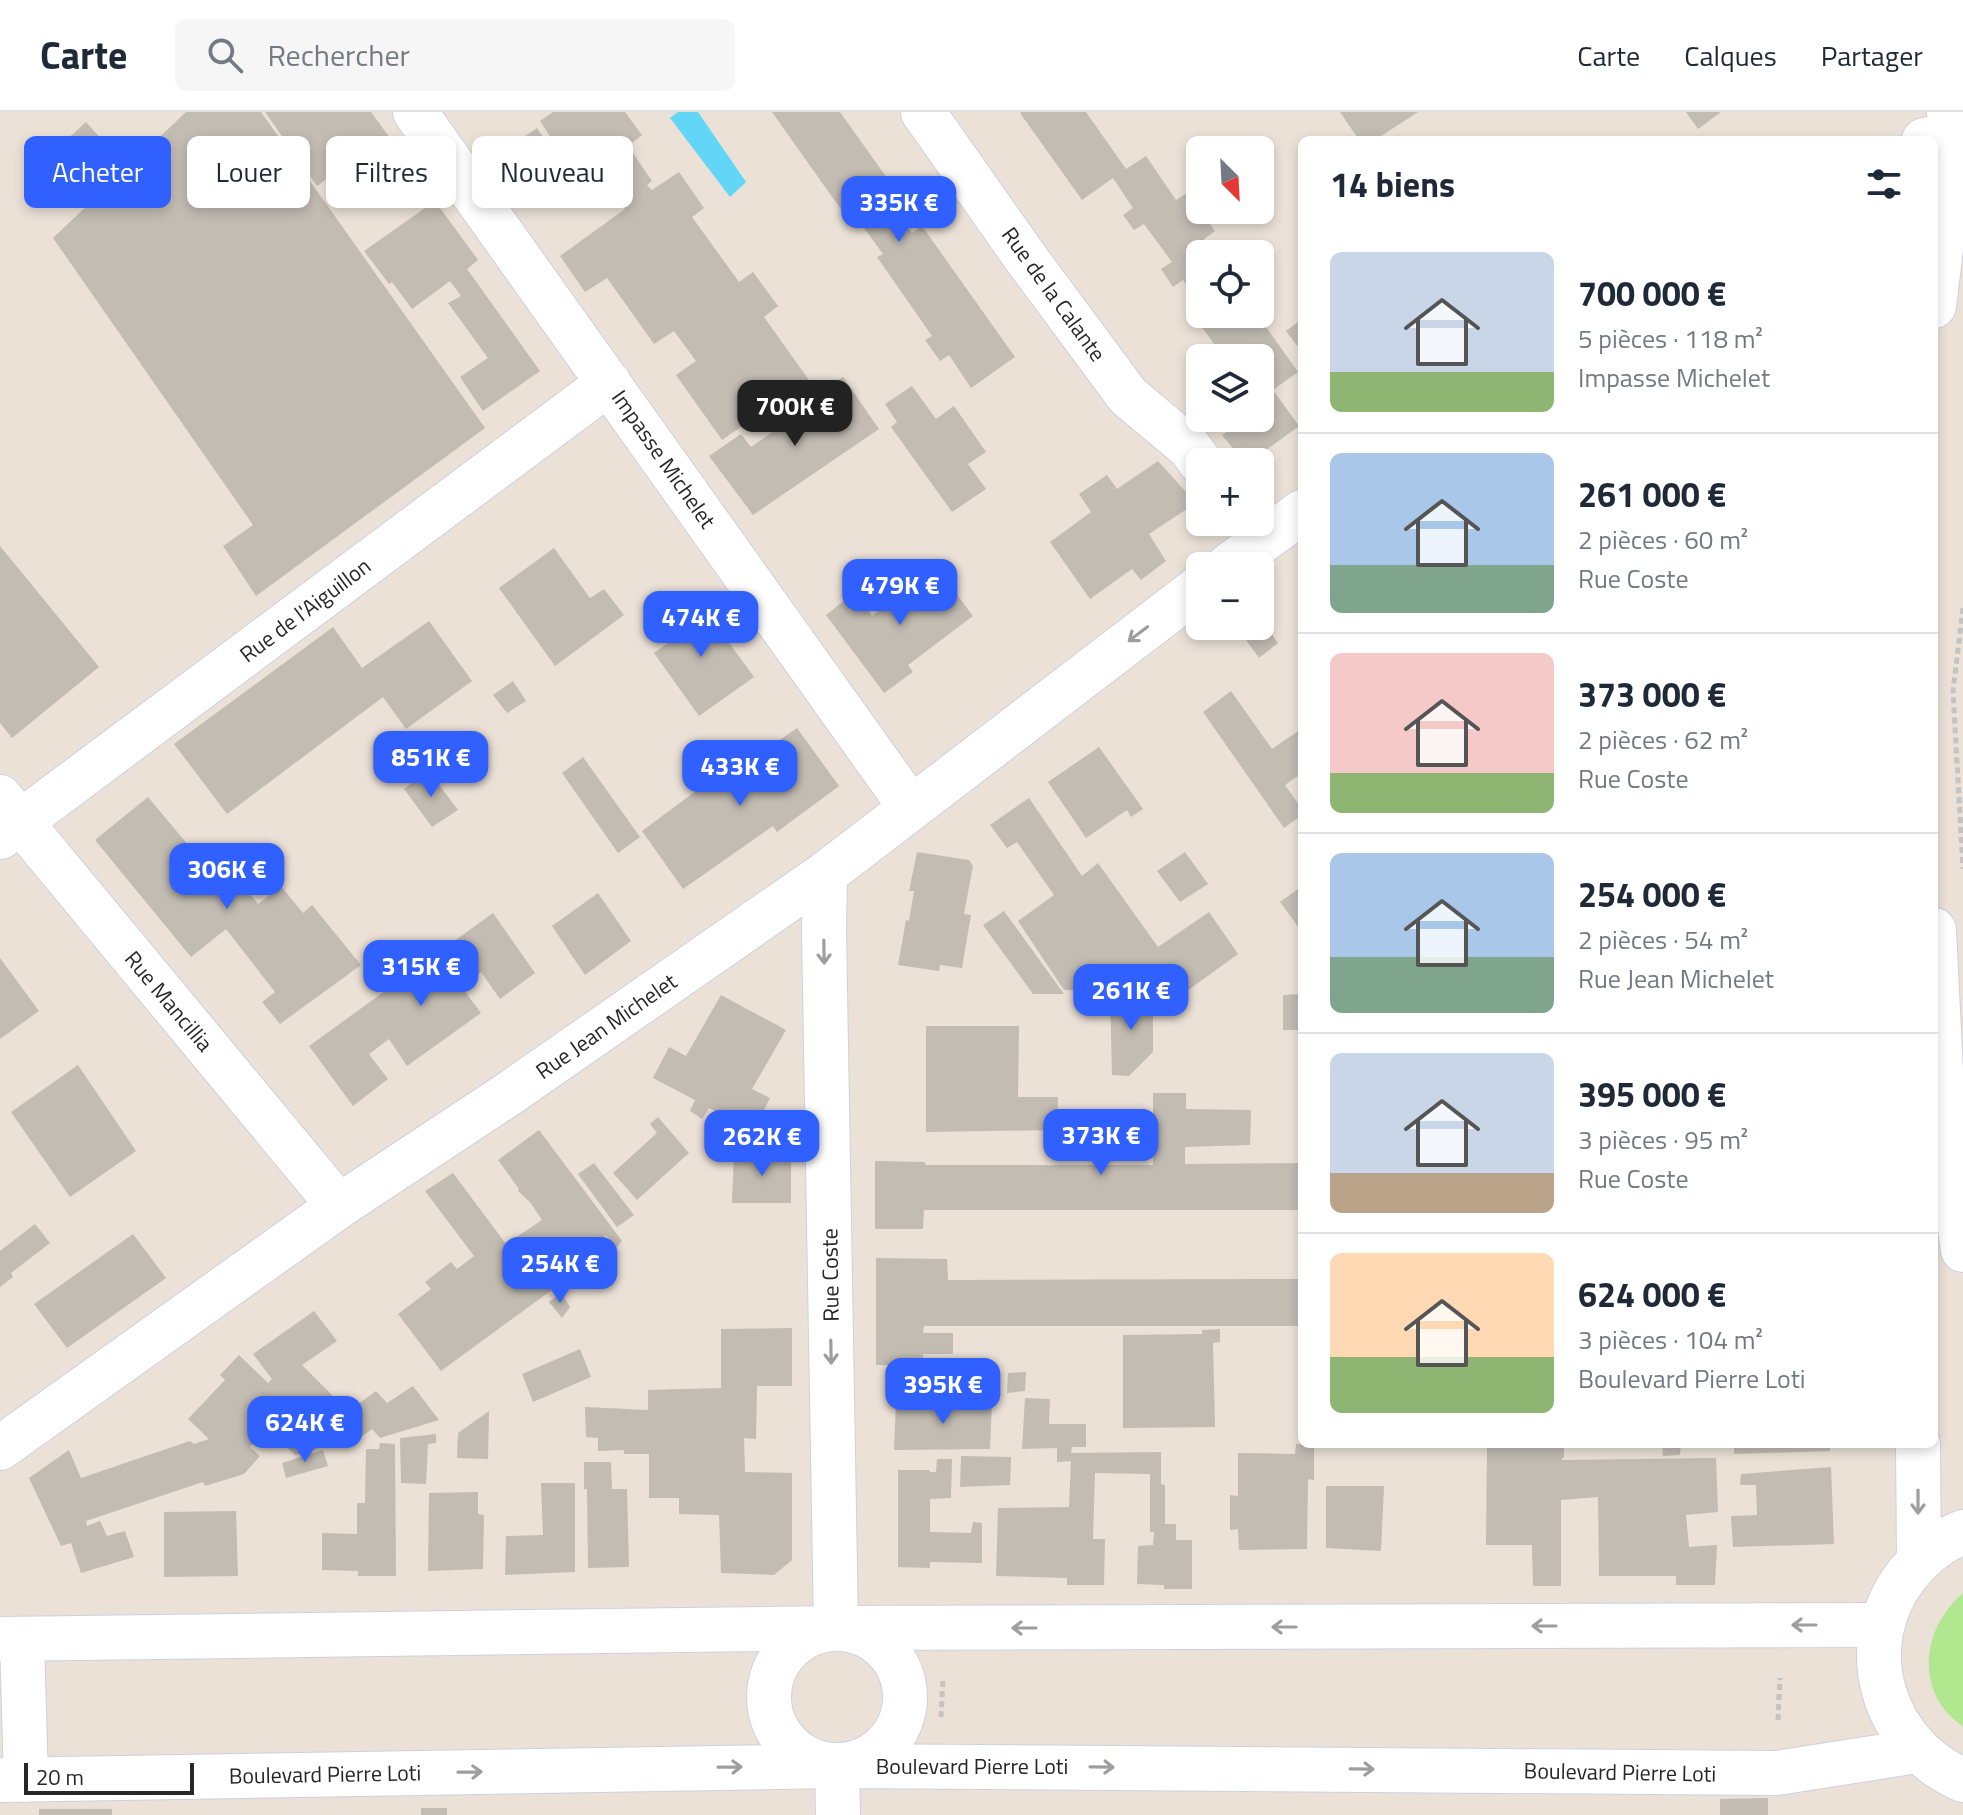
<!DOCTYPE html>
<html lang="fr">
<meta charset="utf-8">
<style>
:root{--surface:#fff;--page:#f6f6f7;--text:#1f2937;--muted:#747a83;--line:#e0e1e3;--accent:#3060ff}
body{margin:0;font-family:"Titillium Web",sans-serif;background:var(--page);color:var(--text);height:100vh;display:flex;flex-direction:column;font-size:30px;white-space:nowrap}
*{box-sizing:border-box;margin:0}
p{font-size:26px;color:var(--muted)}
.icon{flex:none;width:44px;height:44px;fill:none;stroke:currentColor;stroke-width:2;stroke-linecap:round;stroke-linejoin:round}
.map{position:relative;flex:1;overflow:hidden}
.side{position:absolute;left:1298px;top:24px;width:640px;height:1312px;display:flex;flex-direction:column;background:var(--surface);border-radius:12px;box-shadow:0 4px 12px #0003}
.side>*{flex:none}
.hud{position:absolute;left:24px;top:24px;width:760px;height:72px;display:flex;gap:16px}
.needle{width:52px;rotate:156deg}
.tools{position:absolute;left:1186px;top:24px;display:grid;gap:16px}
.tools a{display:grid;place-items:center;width:88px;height:88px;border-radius:12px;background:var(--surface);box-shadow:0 4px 12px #0003;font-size:40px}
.scale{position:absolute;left:24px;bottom:20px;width:170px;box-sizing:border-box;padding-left:8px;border:4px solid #272727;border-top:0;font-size:22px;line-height:28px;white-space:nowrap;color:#272727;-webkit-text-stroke:6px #fff;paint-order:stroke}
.price{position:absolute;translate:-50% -68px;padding:0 18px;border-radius:16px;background:var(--accent);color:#fff;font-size:26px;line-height:52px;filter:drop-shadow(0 2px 4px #0008)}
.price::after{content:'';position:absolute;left:50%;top:48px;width:24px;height:18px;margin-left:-12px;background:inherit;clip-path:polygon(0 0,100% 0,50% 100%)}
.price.current{background:#222;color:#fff}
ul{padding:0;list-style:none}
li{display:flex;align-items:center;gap:24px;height:200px;padding:0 32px}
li+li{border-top:2px solid var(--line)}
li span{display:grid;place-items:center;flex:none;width:224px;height:160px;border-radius:12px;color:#555}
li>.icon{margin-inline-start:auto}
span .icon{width:96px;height:96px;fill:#fffc;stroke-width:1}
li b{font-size:34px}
h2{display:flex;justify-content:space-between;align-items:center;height:96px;padding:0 32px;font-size:34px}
.tag{padding:0 28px;border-radius:12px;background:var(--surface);box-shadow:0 4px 12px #0003;font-size:28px;line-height:72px}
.tag.current{background:var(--accent);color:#fff}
header{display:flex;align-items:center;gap:48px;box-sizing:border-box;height:112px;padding:0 40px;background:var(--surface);border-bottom:2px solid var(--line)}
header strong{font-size:38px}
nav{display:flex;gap:44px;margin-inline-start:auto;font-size:28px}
.search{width:560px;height:72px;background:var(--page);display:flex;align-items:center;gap:20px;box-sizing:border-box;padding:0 28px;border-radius:12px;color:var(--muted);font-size:30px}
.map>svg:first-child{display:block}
</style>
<header>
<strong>Carte</strong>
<div class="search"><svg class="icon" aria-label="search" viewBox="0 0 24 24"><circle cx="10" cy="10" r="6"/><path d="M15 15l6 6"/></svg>Rechercher</div>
<nav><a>Carte</a><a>Calques</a><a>Partager</a></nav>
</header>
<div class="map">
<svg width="1963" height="1703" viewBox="0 0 1963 1703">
<rect width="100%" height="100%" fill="#ebe1d7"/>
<!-- green -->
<path fill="#b1e78e" d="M 1963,1481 L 1963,1615 C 1957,1609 1949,1604 1944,1597 C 1916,1559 1929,1510 1963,1481 Z"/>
<!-- water -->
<path fill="#61d6f6" d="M 678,0 L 698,0 L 746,70 L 730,85 L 670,6 Z"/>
<!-- building -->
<path fill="#c2bcb3" d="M 186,0 L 261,0 L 485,316 L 256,484 L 223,434 L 253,413 L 53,126 Z
M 265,0 L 371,0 L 401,41 L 385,52 L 377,40 L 357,55 L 353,48 L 317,74 Z
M 553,0 L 625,0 L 642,23 L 628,34 L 652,69 L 647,73 L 652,78 L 679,60 L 704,96 L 692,105 L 739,170 L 753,160 L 778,194 L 764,205 L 809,268 L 722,328 L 676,263 L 696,249 L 674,219 L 654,232 L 607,166 L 585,180 L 560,144 L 625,97 L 620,91 L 618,92 L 595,59 L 588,64 L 568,36 L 556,34 L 540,9 Z
M 772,0 L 840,0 L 892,73 L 882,80 L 912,121 L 922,114 L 1015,245 L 971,276 L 949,243 L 940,249 L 925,228 L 932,224 L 877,145 L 883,142 L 853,101 L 847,106 Z
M 1022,0 L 1086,0 L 1126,57 L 1146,44 L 1176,88 L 1187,81 L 1215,119 L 1204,127 L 1215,142 L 1200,142 L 1200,192 L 1183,168 L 1173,175 L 1161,157 L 1172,150 L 1144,112 L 1134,118 L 1123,103 L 1133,96 L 1113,66 L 1082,88 L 1020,1 Z
M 1340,0 L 1418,0 L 1375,28 L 1359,28 Z
M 1686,0 L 1721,0 L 1698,17 Z
M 86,10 L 111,38 L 75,72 L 49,44 Z
M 537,16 L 551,37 L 509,68 L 493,46 Z
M 435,89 L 478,148 L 467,157 L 540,259 L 483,299 L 460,265 L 488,246 L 448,191 L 461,184 L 450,169 L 412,197 L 392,170 L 389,172 L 364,139 Z
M 1200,200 L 1200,202 L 1257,202 L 1298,260 L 1273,278 L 1299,314 L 1250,350 L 1244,350 L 1222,323 L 1228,319 L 1224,313 L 1234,306 L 1260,306 L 1260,246 L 1224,246 L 1194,204 Z
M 1302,207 L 1302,240 L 1286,219 Z
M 843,265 L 879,317 L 753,403 L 709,344 L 741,322 L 751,335 L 820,287 L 818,282 Z
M 912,274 L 936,307 L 954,294 L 986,340 L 968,352 L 986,377 L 952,400 L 891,315 L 897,310 L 885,292 Z
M 1158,349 L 1196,391 L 1149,422 L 1166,449 L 1141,468 L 1132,457 L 1090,487 L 1050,430 L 1091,400 L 1079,382 L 1107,363 L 1117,377 Z
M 0,434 L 99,555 L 12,626 L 0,611 Z
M 554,436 L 590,486 L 604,477 L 624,503 L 555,554 L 499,476 Z
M 936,455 L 973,504 L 908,553 L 913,560 L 884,581 L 826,503 L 855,480 L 872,504 Z
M 698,488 L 754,565 L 699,604 L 654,541 L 668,531 L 658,516 Z
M 1260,506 L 1278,531 L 1259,546 L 1236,514 L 1260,514 Z
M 429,509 L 472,569 L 406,617 L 383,585 L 227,702 L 174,632 L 333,515 L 362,556 Z
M 513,569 L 526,589 L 507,601 L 493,583 Z
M 1231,579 L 1272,637 L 1301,617 L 1302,619 L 1302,661 L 1285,673 L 1302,697 L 1302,703 L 1284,716 L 1203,600 Z
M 797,616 L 839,674 L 777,720 L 773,714 L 683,777 L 642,719 L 731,653 L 735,659 Z
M 1099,635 L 1143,697 L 1131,705 L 1127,698 L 1086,726 L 1048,670 Z
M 583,645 L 640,725 L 618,741 L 562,661 Z
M 428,658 L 458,698 L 432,715 L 404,677 Z
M 148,685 L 204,752 L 217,742 L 258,792 L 281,774 L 303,801 L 312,793 L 361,853 L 280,912 L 262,890 L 275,880 L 226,817 L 191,845 L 95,728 Z
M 1029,686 L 1082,764 L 1098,751 L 1158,835 L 1209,800 L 1238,842 L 1187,879 L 1190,882 L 1064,878 L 1018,809 L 1054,783 L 1017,730 L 1007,736 L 990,713 Z
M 917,740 L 969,748 L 973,754 L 964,802 L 971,803 L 962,856 L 940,853 L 939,859 L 898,853 L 906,808 L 909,809 L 914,779 L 909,779 Z
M 1185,740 L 1208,772 L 1180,790 L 1157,759 Z
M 1302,774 L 1302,820 L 1280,790 Z
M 598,781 L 631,829 L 585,863 L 552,814 Z
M 1004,799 L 1064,882 L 1033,882 L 983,813 Z
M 493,801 L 535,861 L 500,887 L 481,860 L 461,874 L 481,901 L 407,954 L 389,927 L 369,942 L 388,967 L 353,994 L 309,934 Z
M 0,846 L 39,899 L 0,927 Z
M 1302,882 L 1302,918 L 1283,918 L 1283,883 Z
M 721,883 L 786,918 L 752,977 L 770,986 L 754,1018 L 709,996 L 702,1007 L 690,999 L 695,988 L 653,966 L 669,935 L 686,944 Z
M 1110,883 L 1153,883 L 1153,940 L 1129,964 L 1112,963 Z
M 926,914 L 1019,914 L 1018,985 L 1058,985 L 1057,1018 L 926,1020 Z
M 78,953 L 136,1039 L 70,1085 L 11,1000 Z
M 1153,981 L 1186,981 L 1186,997 L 1251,998 L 1250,1033 L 1185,1035 L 1185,1052 L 1302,1051 L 1302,1098 L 924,1098 L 923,1117 L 875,1117 L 875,1049 L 925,1050 L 926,1053 L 1153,1053 Z
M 658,1005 L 689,1041 L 637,1088 L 613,1061 L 657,1021 L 650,1012 Z
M 539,1018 L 622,1129 L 616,1136 L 606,1123 L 588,1136 L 597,1145 L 441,1259 L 398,1202 L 431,1177 L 425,1170 L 451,1150 L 457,1157 L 474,1144 L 425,1079 L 453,1061 L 506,1132 L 542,1108 L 530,1090 L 518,1079 L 519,1077 L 498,1048 Z
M 791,1039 L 791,1091 L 732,1091 L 734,1041 Z
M 594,1051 L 634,1103 L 617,1115 L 578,1062 Z
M 35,1112 L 50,1131 L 11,1161 L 13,1165 L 0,1175 L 0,1139 Z
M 133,1122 L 166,1166 L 67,1236 L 34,1192 Z
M 876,1146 L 947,1147 L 948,1168 L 1302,1167 L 1302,1214 L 924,1214 L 923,1221 L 953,1221 L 953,1242 L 923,1242 L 923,1253 L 876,1253 Z
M 561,1181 L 570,1195 L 562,1206 L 549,1190 Z
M 314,1199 L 337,1229 L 302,1253 L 340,1291 L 336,1295 L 343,1303 L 376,1279 L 387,1291 L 413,1274 L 439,1308 L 380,1326 L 372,1317 L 353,1331 L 324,1334 L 295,1343 L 267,1317 L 250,1335 L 260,1344 L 244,1362 L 205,1374 L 203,1370 L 86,1409 L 87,1414 L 100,1409 L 107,1424 L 125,1419 L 134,1445 L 81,1461 L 71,1431 L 61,1434 L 29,1366 L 69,1338 L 81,1366 L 190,1329 L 194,1332 L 209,1327 L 188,1307 L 225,1268 L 220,1263 L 239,1243 L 268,1271 L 272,1267 L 253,1242 Z
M 792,1216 L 792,1274 L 757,1274 L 756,1327 L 744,1326 L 745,1360 L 792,1361 L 792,1448 L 774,1463 L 721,1461 L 719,1403 L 679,1402 L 679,1386 L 649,1386 L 649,1342 L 624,1342 L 624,1338 L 598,1339 L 598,1326 L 586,1325 L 585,1295 L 648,1298 L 648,1278 L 721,1276 L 721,1217 Z
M 1220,1217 L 1220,1230 L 1213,1231 L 1215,1315 L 1123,1316 L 1123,1223 L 1202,1222 L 1202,1218 Z
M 580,1237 L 591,1265 L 533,1290 L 522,1262 Z
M 1026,1260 L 1025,1279 L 1007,1281 L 1008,1261 Z
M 1025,1286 L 1050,1287 L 1049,1312 L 1086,1312 L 1086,1335 L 1072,1335 L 1071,1341 L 1161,1340 L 1161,1372 L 1165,1373 L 1165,1412 L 1176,1412 L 1176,1428 L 1192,1428 L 1192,1477 L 1164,1477 L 1164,1473 L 1137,1472 L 1138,1434 L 1153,1433 L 1154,1420 L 1150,1420 L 1150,1362 L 1095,1361 L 1093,1427 L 1105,1427 L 1104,1473 L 1067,1473 L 1067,1466 L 996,1464 L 998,1396 L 1069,1395 L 1071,1349 L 1057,1350 L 1057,1336 L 1022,1337 Z
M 896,1291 L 992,1292 L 990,1337 L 894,1338 Z
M 489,1299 L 488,1347 L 457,1346 L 458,1321 Z
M 436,1322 L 436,1331 L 428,1332 L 426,1372 L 401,1371 L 400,1326 Z
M 380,1331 L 395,1332 L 396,1464 L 358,1464 L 358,1459 L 322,1458 L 322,1421 L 357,1422 L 357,1391 L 365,1391 L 366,1337 L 379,1337 Z
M 1296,1332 L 1314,1332 L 1314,1368 L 1308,1367 L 1307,1437 L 1239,1438 L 1238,1417 L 1230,1418 L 1230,1383 L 1238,1384 L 1238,1341 L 1295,1342 Z
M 1487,1332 L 1564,1332 L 1564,1346 L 1562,1346 L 1562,1348 L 1716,1346 L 1718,1400 L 1686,1403 L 1689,1435 L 1717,1433 L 1715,1473 L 1676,1473 L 1676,1464 L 1599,1464 L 1598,1385 L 1561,1388 L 1561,1474 L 1533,1474 L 1532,1433 L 1486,1433 Z
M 1662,1332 L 1681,1332 L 1680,1343 L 1663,1344 Z
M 1734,1332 L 1830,1332 L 1830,1339 L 1734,1342 Z
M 323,1338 L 328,1354 L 286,1366 L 282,1351 Z
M 961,1344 L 1011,1345 L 1010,1373 L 960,1375 Z
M 937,1347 L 952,1347 L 951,1386 L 930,1387 L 930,1420 L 971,1421 L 973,1410 L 982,1411 L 982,1451 L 930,1450 L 930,1456 L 898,1455 L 898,1358 L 929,1358 L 930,1360 L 936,1360 Z
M 584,1350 L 611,1350 L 612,1377 L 627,1377 L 629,1455 L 588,1456 L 587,1377 L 584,1377 Z
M 1831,1355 L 1834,1432 L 1733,1435 L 1731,1404 L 1757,1403 L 1756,1373 L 1740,1373 L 1741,1362 Z
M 541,1371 L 575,1371 L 575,1460 L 505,1463 L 506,1424 L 543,1423 Z
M 1326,1374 L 1384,1374 L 1381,1439 L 1326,1436 Z
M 478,1380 L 478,1402 L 484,1403 L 483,1457 L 428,1459 L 429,1381 Z
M 236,1399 L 238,1464 L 164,1465 L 164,1400 Z
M 1768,1686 L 1768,1703 L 1720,1703 L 1720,1687 Z
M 421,1696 L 447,1696 L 447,1703 L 421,1703 Z
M 39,1697 L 112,1697 L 112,1703 L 39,1703 Z"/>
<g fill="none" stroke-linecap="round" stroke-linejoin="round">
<!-- minor casing -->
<g stroke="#ccd1e2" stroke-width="46">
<path id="minor" d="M 415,0 L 911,696
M 923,0 L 1025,145 L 1128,284 L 1190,336 L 1200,350
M 1924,28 L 1955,22
M 1228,454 L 1302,400
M 0,685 L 339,1094
M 0,725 L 609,271
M 825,762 L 824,818 L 836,1516
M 0,1336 L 339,1094 L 510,981 L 825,762 L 1200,475
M769 1585a68 68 0 1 1 136 0a68 68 0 1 1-136 0Z
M 22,1527 L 26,1668
M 837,1654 L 838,1703"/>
</g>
<!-- tertiary casing -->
<g stroke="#ccd1e2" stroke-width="46">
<path id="tertiary" d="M 0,1527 L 836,1516 L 1882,1513
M 0,1668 L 837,1654 L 1777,1661 L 1917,1639"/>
</g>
<!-- secondary casing -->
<g stroke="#ccd1e2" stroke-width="46">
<path id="secondary" d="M 1934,194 L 1955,22 L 1949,0
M 1934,818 L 1943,1000 L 1963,1138
M 1918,1332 L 1919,1448
M 1963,1420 C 1939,1429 1921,1445 1906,1464 C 1852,1535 1883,1634 1963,1668"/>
</g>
<!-- path -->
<path stroke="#c3c3c3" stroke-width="5" stroke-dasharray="6 4" stroke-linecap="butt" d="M 1963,496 L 1953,579 L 1963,757
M 941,1605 L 943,1567
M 1778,1608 L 1780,1566"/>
<!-- minor -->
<use href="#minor" stroke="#fff" stroke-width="44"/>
<!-- tertiary -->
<use href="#tertiary" stroke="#fff" stroke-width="44"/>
<!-- secondary -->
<use href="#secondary" stroke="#fff" stroke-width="44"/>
</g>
<!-- one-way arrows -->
<defs><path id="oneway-shaft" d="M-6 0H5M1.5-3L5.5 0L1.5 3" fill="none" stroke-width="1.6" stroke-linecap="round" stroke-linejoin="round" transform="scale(2)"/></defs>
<g stroke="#9e9e9e">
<use href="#oneway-shaft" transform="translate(1138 522) rotate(143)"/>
<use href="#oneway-shaft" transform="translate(824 840) rotate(89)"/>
<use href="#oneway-shaft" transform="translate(831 1240) rotate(89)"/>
<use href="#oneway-shaft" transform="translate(1918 1390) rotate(90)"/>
<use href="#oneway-shaft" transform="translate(1804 1513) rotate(-180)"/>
<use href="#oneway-shaft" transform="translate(1544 1514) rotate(180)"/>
<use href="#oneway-shaft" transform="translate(1284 1515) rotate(180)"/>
<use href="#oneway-shaft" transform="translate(1024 1516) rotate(180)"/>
<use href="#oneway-shaft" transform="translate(730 1655) rotate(-1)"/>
<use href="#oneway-shaft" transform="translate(1102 1655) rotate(1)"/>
<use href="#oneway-shaft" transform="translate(1362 1657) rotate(1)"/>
<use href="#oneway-shaft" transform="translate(470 1660) rotate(-1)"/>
</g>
<g text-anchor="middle" stroke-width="6" stroke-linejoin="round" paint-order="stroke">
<!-- street labels -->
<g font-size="22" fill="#272727" stroke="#fff">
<text transform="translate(1054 182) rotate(54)" y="8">Rue de la Calante</text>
<text transform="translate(664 347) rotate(55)" y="8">Impasse Michelet</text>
<text transform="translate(305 498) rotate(-37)" y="8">Rue de l'Aiguillon</text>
<text transform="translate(169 889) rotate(50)" y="8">Rue Mancillia</text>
<text transform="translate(606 914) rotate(-35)" y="8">Rue Jean Michelet</text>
<text transform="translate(830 1163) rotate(-91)" y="8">Rue Coste</text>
<text x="972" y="1662">Boulevard Pierre Loti</text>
<text transform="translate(1620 1660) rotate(1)" y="8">Boulevard Pierre Loti</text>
<text transform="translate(325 1662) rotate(-1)" y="8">Boulevard Pierre Loti</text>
</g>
</g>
</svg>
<div class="tools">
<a><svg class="needle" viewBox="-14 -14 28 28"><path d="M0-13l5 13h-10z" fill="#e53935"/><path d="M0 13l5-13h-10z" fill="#747a83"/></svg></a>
<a><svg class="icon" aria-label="locate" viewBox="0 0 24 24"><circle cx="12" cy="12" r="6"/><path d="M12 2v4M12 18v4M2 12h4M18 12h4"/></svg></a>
<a><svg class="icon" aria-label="layers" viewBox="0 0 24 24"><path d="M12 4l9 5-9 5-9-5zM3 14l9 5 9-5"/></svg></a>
<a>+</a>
<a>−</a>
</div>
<div class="scale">20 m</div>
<b class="price" style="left:899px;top:132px">335K €</b>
<b class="price current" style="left:795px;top:336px">700K €</b>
<b class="price" style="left:900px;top:515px">479K €</b>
<b class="price" style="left:701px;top:547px">474K €</b>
<b class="price" style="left:431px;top:687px">851K €</b>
<b class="price" style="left:740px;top:696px">433K €</b>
<b class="price" style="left:227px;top:799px">306K €</b>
<b class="price" style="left:421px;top:896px">315K €</b>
<b class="price" style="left:1131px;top:920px">261K €</b>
<b class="price" style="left:1101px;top:1065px">373K €</b>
<b class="price" style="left:762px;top:1066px">262K €</b>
<b class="price" style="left:560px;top:1193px">254K €</b>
<b class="price" style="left:943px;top:1314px">395K €</b>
<b class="price" style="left:305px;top:1352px">624K €</b>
<div class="hud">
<a class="tag current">Acheter</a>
<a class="tag">Louer</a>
<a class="tag">Filtres</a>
<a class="tag">Nouveau</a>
</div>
<section class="side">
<h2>14 biens<svg class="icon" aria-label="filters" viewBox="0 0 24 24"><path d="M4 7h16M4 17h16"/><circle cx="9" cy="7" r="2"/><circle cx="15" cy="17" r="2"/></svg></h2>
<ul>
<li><span style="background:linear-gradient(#c9d6e8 75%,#8fb573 0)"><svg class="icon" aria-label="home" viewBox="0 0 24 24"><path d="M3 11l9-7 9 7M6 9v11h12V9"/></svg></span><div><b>700 000 €</b><p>5 pièces · 118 m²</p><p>Impasse Michelet</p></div></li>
<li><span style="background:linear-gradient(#a9c7e8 70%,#7fa58c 0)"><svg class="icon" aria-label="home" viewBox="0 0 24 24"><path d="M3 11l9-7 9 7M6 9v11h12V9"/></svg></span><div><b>261 000 €</b><p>2 pièces · 60 m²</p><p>Rue Coste</p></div></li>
<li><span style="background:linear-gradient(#f6c9c9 75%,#8fb573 0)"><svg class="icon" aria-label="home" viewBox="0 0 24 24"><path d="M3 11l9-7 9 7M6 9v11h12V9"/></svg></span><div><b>373 000 €</b><p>2 pièces · 62 m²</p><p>Rue Coste</p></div></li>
<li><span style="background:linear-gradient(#a9c7e8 65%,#7fa58c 0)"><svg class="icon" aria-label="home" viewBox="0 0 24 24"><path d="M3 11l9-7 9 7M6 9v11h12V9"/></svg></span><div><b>254 000 €</b><p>2 pièces · 54 m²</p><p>Rue Jean Michelet</p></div></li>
<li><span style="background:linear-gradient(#c9d6e8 75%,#b9a48a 0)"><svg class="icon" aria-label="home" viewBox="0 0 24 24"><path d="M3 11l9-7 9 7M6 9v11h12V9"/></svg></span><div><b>395 000 €</b><p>3 pièces · 95 m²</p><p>Rue Coste</p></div></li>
<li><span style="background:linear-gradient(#ffd9b3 65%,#8fb573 0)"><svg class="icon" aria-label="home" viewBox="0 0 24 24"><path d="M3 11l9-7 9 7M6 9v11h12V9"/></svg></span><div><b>624 000 €</b><p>3 pièces · 104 m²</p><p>Boulevard Pierre Loti</p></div></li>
</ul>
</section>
</div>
